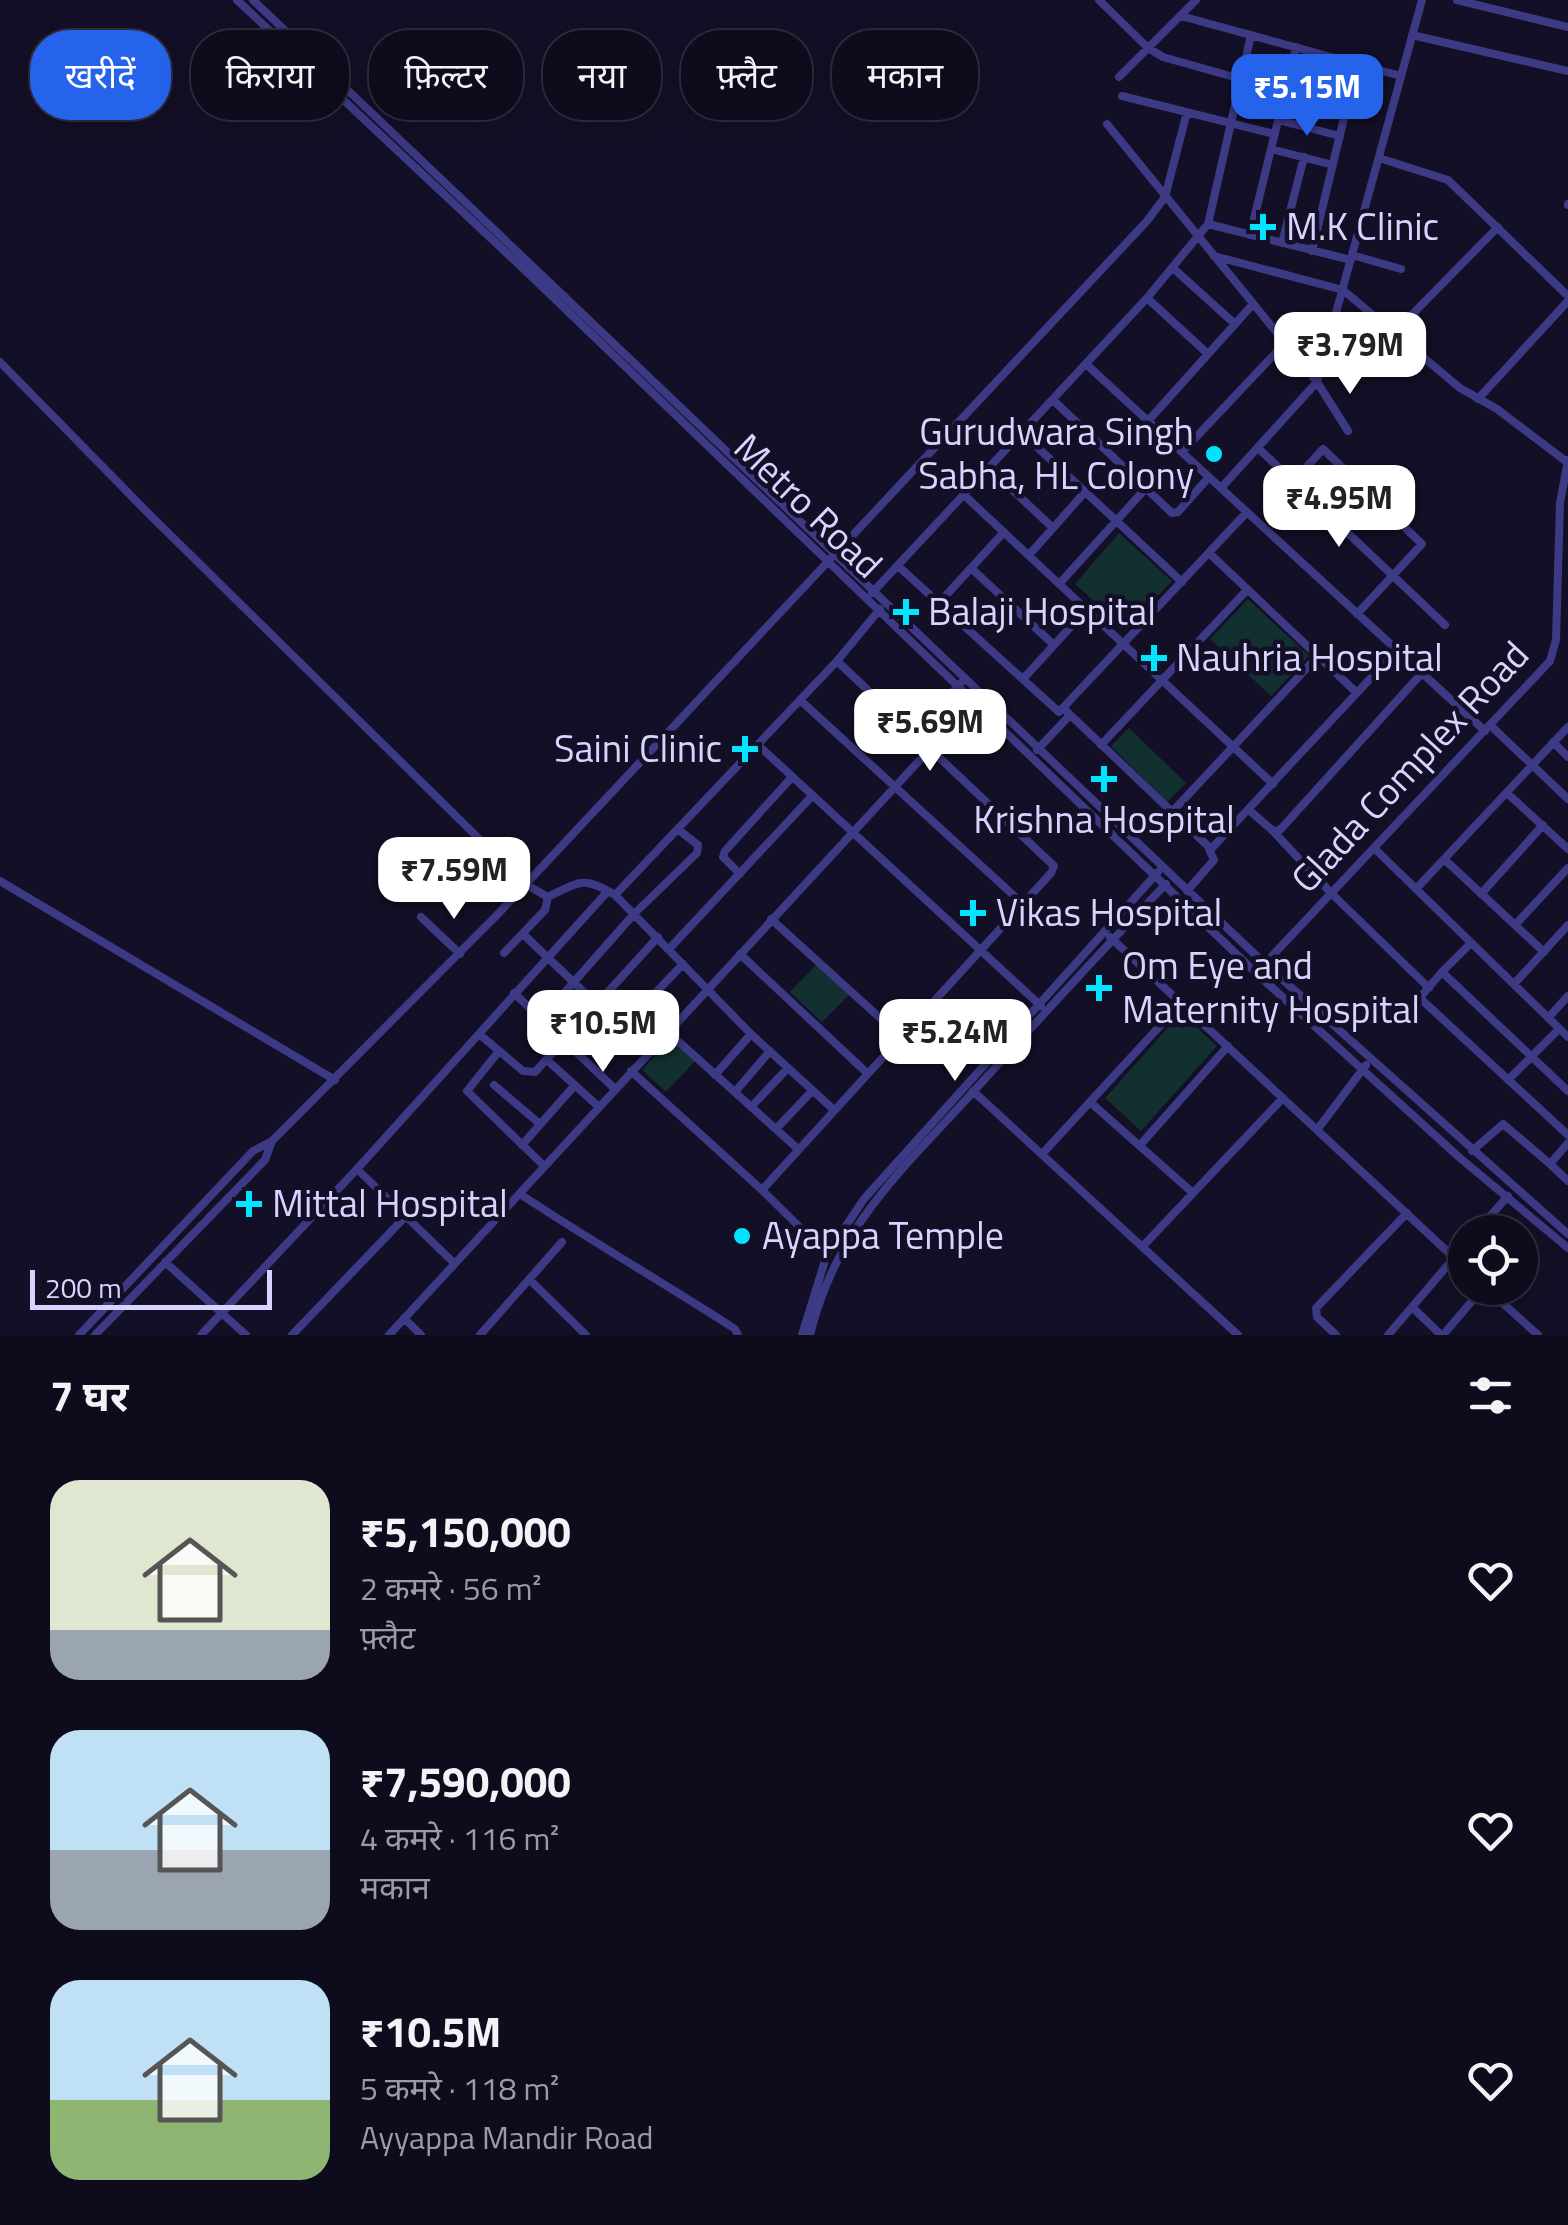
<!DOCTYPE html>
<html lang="hi">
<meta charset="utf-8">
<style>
:root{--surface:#0e0b1c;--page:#171425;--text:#f1f3f6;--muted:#9b9ba3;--line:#2e2b3b;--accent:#2563eb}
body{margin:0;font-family:"Titillium Web","Noto Sans Devanagari",sans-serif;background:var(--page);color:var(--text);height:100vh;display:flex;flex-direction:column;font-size:38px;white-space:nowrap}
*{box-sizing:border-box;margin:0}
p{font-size:32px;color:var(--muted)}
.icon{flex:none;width:55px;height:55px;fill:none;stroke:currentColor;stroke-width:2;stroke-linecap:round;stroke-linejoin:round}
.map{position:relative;height:1335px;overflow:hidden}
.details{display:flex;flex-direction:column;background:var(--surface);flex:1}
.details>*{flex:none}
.hud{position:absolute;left:30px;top:30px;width:1000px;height:90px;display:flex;gap:20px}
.tools{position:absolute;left:1448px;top:1215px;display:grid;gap:20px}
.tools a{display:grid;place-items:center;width:90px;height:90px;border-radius:50%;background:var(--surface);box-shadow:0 10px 40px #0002,0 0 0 2px var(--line);font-size:50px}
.scale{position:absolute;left:30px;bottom:25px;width:242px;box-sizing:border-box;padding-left:10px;border:5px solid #d9d4ff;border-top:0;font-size:28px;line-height:35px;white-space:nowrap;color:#d9d4ff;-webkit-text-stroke:8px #130f26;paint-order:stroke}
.price{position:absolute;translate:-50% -85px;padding:0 22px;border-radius:20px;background:#fff;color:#222;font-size:32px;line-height:65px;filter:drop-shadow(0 2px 5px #0008)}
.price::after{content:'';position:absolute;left:50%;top:60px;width:30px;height:22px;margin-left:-15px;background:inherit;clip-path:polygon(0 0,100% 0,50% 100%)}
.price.active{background:var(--accent);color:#fff}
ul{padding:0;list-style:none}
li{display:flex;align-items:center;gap:30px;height:250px;padding:0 50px}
li span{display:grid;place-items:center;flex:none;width:280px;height:200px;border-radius:30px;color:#555}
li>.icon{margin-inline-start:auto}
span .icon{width:120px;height:120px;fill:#fffc;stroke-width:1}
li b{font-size:42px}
h2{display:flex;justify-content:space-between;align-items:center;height:120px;padding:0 50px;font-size:42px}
.tag{padding:0 35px;border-radius:40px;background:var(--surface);box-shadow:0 10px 40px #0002,0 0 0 2px var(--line);font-size:35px;line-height:90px}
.tag.active{background:var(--accent);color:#fff}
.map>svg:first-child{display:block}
</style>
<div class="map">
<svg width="1568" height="1335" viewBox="0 0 1568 1335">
<rect width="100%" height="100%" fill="#130f26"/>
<!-- green -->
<path fill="#12302f" d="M 1119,533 L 1172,581 L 1126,630 L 1075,584 Z
M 1248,599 L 1309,656 L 1271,696 L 1210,639 Z
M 1129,728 L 1186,783 L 1167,802 L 1111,746 Z
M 817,964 L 849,995 L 822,1022 L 790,992 Z
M 1181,1013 L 1217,1046 L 1141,1131 L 1105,1098 Z
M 673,1035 L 698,1058 L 666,1092 L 642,1070 Z"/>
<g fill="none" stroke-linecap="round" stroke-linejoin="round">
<!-- minor -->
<path stroke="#3d3a85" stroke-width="8" d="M 237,0 L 530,275 L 1256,973 L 1460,1158 L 1568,1248
M 253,0 L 1265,964 L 1568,1234
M 1099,0 L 1148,48 L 1196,0
M 1457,0 L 1568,27
M 1181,16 L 1401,76
M 1412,35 L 1568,71
M 1119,77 L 1148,48 L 1163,57 L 1241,79
M 1122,96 L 1275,134
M 1278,120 L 1340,136
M 1107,124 L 1317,382 L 1348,431
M 1310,128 L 1327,56
M 1271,149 L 1333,165
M 1379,158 L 1448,180 L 1568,296
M 1568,204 L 1568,205
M 1208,224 L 1351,260
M 1250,235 L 1296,47
M 1282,243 L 1304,157
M 1312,251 L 1357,64
M 1352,255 L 1401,269
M 1214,256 L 1343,290 L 1460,388 L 1497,409 L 1567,462
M 1174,269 L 1235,324
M 1147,298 L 1208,354
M 1394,333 L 1498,227
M 0,362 L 148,513 L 525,884 L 548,897
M 1086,364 L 1485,731
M 1478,399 L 1568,301
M 1053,400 L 1172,513 L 1178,512 L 1209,477
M 1148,421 L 1253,304
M 1022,433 L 1182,582
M 1258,448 L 1445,625
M 1182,452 L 1285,343
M 989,468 L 1053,528
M 1293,482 L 1323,449 L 1422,544 L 1357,614
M 1221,488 L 1317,382 L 1422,0
M 964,495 L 1273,784
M 1209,553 L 1357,693
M 1029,555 L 1085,492
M 898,566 L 1059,712 L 1247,512
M 971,568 L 1054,645
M 1060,583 L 1146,488
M 872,593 L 1147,298 L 1208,224 L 1251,35
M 939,603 L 1004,532
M 1023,679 L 1087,609
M 800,700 L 1023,904
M 1063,708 L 1211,849 L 1397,650
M 1490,725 L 1568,799
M 914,733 L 962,682
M 1553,742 L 1568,757
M 758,745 L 1041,1006
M 1101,745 L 1247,590
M 1037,750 L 1070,715
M 1507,793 L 1568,849
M 1249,810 L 1273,831 L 1280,830 L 1422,673
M 1172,812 L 1318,656
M 1273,831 L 1331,893 L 1429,988
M 1374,848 L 1568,1037
M 1444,859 L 1544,952
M 740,874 L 723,857 L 725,851 L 792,777
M 0,881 L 335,1080
M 1416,889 L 1568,727
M 1187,891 L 1214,860 L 1209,849
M 1481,894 L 1543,825
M 615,895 L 837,661 L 880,609
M 421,917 L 460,954
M 771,919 L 901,1037
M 1515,925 L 1568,868
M 524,935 L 648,1053
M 1110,937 L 1465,1268
M 669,949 L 812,796
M 504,953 L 545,910 L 548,897 C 580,881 584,876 615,895 L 751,1034 L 834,1110
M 740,954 L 867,1073
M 1442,972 L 1471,943
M 1256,973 L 1550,661 L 1556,640 L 1560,503 L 1568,460
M 1514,984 L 1568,925
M 514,993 L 615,1089
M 543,1017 L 634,914 L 697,853 L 698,845 L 680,831
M 1548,1018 L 1568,996
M 622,1028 L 683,964
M 668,1032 L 798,1149
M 479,1034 L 523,1071 L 535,1072 L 658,937
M 499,1051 L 467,1091 L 544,1166
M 547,1060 L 599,1107
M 631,1071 L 762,1190 L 827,1254
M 715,1075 L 751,1034
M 1508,1080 L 1559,1029
M 494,1085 L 540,1124
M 973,1091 L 1238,1335
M 1568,1091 L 1442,972 L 1422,995 L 1422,1000 L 1568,1135
M 735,1092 L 770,1051
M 1090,1102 L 1193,1193
M 751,1107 L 788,1068
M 776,1129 L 812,1091
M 1317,1130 L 1366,1065
M 1568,1143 L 1550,1164 L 1568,1181
M 1141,1144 L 1228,1046
M 522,1145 L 575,1085
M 1472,1151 L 1503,1124 L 1550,1164
M 1043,1153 L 1181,1003
M 357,1169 L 454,1263
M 762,1190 L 1051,873 L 1054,866 L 837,661
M 520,1194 C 591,1241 664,1283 735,1329 L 738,1335
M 1476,1232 L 1508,1196
M 1143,1246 L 1283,1098
M 165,1262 L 246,1335
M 530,1280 L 586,1335
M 1486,1288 L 1538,1335
M 1412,1307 L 1441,1335
M 404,1318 L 421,1335
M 79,1335 L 253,1151 L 272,1141 L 496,916 L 1147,221 L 1165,197 L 1187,112
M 95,1335 L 265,1160 L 272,1141
M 201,1335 L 357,1169 L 608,891
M 292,1335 L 406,1216
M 389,1335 L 930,749
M 480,1335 L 562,1242
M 802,1335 L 827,1254 L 864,1199 L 1158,872
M 810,1335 C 836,1227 902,1170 974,1091 C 1037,1021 1100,952 1166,884
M 1336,1335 L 1317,1317 L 1316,1308 L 1407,1213
M 1388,1335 L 1465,1245
M 1443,1335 L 1483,1288"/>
</g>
<!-- markers -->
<g fill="#00e5ff" stroke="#130f26" stroke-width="4">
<path d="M1258 212h10v10h10v10h-10v10h-10v-10h-10v-10h10z"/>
<circle cx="1214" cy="454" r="10"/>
<path d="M901 597h10v10h10v10h-10v10h-10v-10h-10v-10h10z"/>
<path d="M1149 643h10v10h10v10h-10v10h-10v-10h-10v-10h10z"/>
<path d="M740 734h10v10h10v10h-10v10h-10v-10h-10v-10h10z"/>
<path d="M1099 764h10v10h10v10h-10v10h-10v-10h-10v-10h10z"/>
<path d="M968 898h10v10h10v10h-10v10h-10v-10h-10v-10h10z"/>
<path d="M1094 973h10v10h10v10h-10v10h-10v-10h-10v-10h10z"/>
<path d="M244 1189h10v10h10v10h-10v10h-10v-10h-10v-10h10z"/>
<circle cx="742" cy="1236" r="10"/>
</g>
<g text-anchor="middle" stroke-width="9" stroke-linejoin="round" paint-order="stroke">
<!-- poi labels -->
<g font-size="38" fill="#d9d4ff" stroke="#130f26" text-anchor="start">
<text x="1286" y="240">M.K Clinic</text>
<text x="1194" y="445" text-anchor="end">Gurudwara Singh<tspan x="1194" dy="44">Sabha, HL Colony</tspan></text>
<text x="928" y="625">Balaji Hospital</text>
<text x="1176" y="671">Nauhria Hospital</text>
<text x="722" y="762" text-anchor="end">Saini Clinic</text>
<text x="1104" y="833" text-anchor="middle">Krishna Hospital</text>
<text x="996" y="926">Vikas Hospital</text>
<text x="1122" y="979">Om Eye and<tspan x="1122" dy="44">Maternity Hospital</tspan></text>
<text x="272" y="1217">Mittal Hospital</text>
<text x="762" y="1249">Ayappa Temple</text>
</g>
<!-- street labels -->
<g font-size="38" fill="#d9d4ff" stroke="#130f26">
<text transform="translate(808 506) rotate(44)" y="13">Metro Road</text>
<text transform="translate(1410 767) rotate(-47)" y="13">Glada Complex Road</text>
</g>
</g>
</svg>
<div class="tools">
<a><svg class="icon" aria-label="locate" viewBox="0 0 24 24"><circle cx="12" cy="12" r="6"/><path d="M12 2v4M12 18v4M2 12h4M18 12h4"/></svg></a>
</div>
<div class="scale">200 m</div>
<b class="price active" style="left:1307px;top:139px">₹5.15M</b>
<b class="price" style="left:1350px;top:397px">₹3.79M</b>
<b class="price" style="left:1339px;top:550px">₹4.95M</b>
<b class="price" style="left:930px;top:774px">₹5.69M</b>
<b class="price" style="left:454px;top:922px">₹7.59M</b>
<b class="price" style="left:603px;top:1075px">₹10.5M</b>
<b class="price" style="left:955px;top:1084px">₹5.24M</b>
<div class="hud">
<a class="tag active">खरीदें</a>
<a class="tag">किराया</a>
<a class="tag">फ़िल्टर</a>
<a class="tag">नया</a>
<a class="tag">फ़्लैट</a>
<a class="tag">मकान</a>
</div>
</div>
<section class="details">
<h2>7 घर<svg class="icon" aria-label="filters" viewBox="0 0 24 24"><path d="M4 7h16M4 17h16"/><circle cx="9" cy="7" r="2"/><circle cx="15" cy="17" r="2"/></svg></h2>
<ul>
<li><span style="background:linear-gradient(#dfe7d0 75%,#9aa5b1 0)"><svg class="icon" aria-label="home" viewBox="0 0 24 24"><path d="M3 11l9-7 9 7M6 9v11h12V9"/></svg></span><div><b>₹5,150,000</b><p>2 कमरे · 56 m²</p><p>फ़्लैट</p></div><svg class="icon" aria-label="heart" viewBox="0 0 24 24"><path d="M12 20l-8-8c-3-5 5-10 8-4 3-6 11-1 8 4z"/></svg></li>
<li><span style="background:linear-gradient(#bfe0f5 60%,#9aa5b1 0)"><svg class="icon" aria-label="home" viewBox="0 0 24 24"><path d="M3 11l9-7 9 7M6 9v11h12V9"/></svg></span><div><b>₹7,590,000</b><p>4 कमरे · 116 m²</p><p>मकान</p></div><svg class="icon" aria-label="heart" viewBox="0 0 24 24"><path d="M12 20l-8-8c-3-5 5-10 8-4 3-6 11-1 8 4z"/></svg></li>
<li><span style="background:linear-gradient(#bfe0f5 60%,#8fb573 0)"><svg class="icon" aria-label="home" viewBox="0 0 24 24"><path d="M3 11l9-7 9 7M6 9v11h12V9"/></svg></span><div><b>₹10.5M</b><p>5 कमरे · 118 m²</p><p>Ayyappa Mandir Road</p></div><svg class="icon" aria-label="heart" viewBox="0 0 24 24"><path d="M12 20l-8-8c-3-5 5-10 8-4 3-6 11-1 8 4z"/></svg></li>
</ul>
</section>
